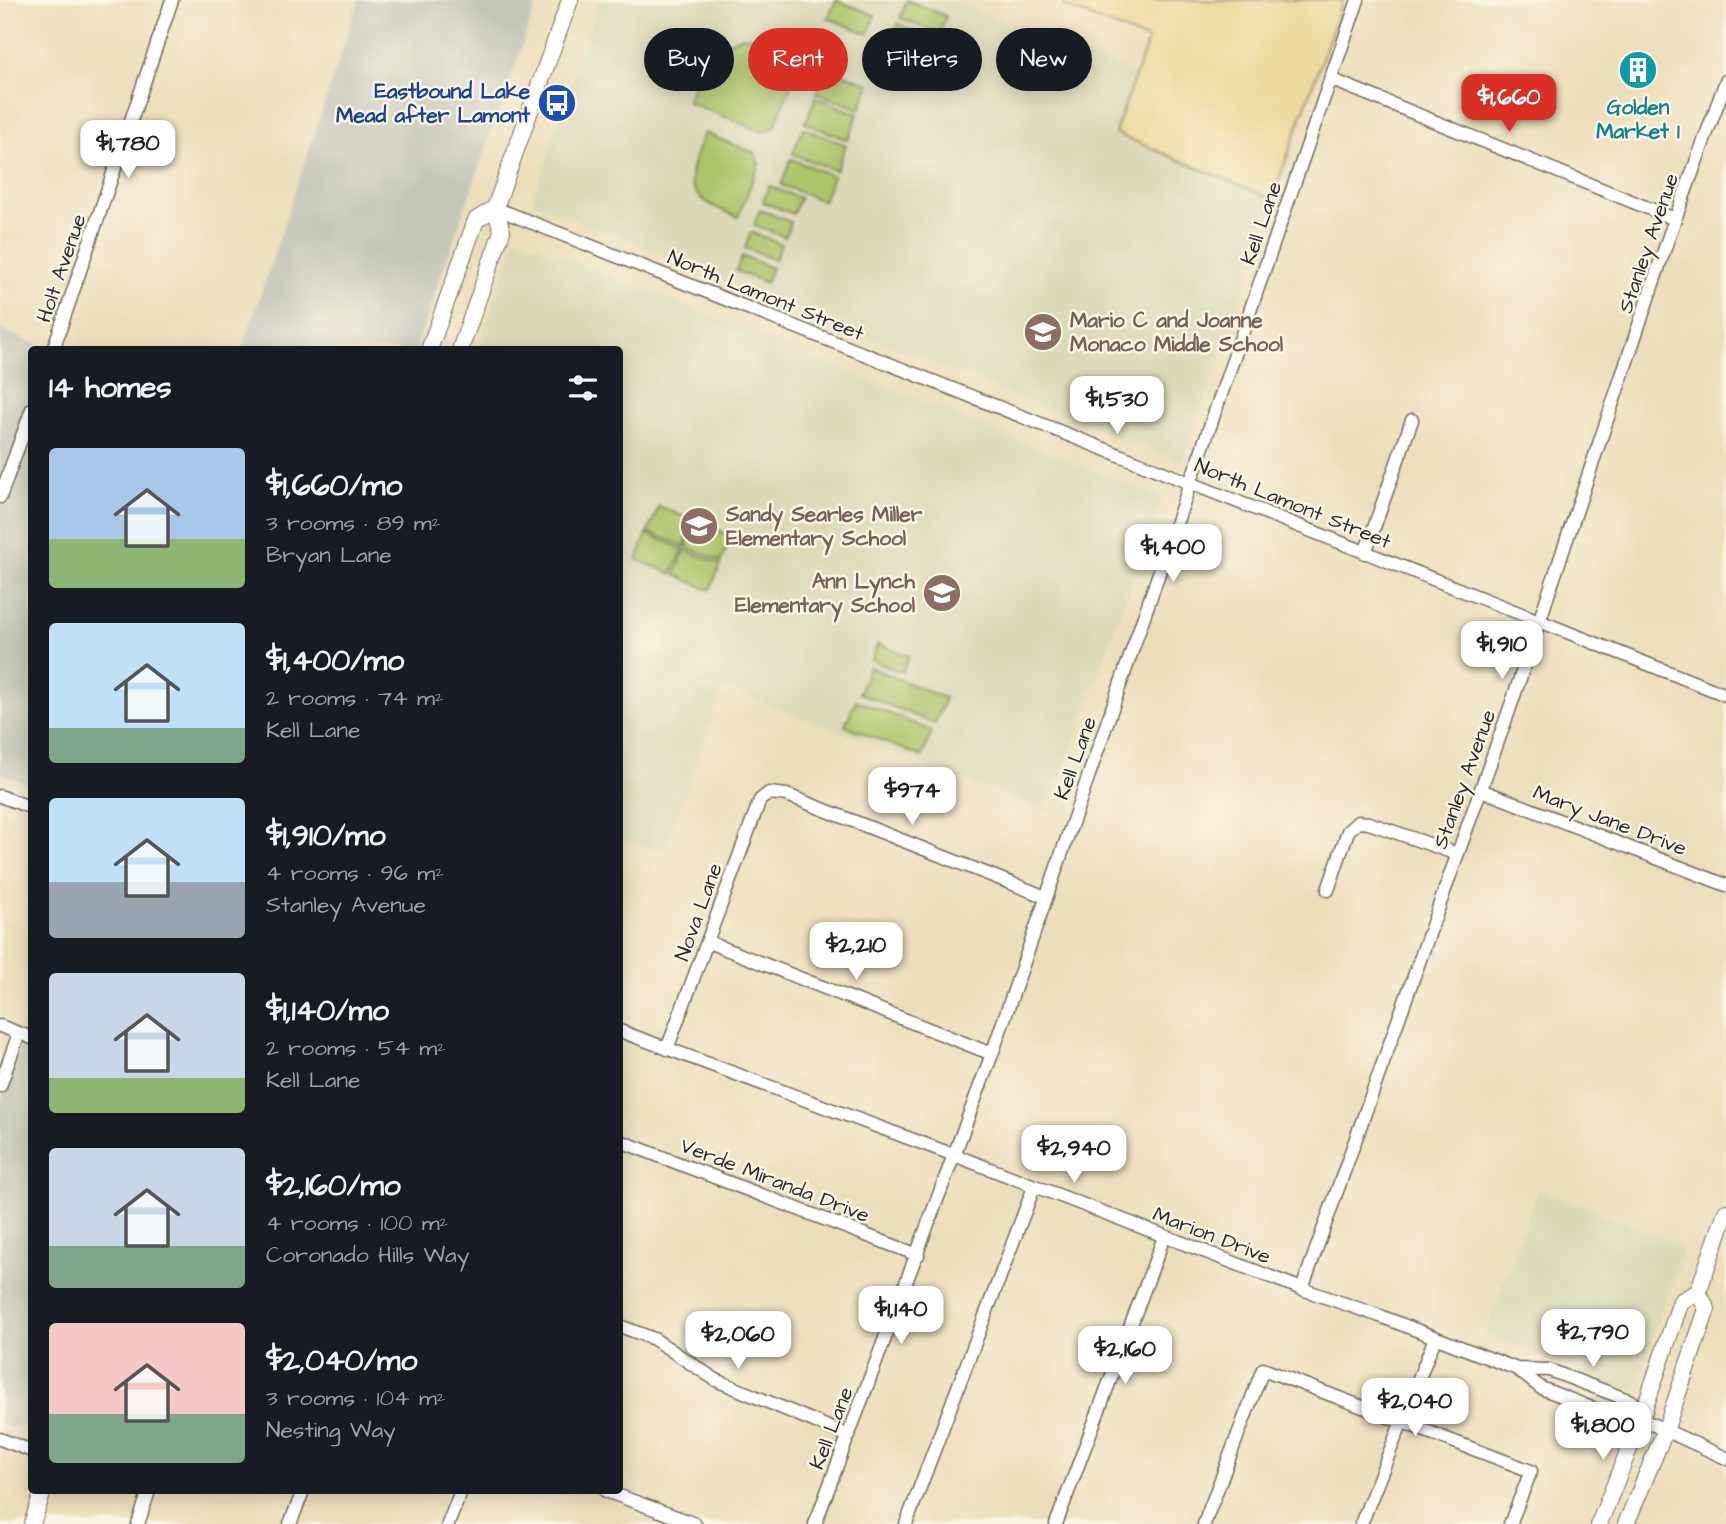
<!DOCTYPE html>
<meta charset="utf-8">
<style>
:root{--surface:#171b24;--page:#20242c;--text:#f1f3f6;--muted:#9ea1a6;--accent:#d93025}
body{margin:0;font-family:"Architects Daughter",sans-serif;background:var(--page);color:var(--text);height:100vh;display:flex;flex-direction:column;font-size:26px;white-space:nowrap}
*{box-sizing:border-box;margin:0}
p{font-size:23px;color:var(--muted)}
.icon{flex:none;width:38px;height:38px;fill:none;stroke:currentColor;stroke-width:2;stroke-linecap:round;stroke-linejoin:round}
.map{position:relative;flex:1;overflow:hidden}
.side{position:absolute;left:28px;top:346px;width:595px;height:1148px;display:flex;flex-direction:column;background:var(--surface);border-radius:7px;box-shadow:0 4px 18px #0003}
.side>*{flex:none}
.guide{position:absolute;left:644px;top:28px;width:665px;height:63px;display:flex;gap:14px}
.price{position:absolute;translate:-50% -60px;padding:0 16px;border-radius:14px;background:#fff;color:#222;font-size:23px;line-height:46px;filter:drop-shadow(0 2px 4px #0008)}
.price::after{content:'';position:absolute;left:50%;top:42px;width:21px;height:16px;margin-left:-10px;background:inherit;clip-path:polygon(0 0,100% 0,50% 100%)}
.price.current{background:var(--accent);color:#fff}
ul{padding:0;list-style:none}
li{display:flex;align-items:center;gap:21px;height:175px;padding:0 21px}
li span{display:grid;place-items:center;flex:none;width:196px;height:140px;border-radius:7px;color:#555}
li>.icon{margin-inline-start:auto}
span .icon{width:84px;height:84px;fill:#fffc;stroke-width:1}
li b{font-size:30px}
h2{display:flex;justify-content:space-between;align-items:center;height:84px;padding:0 21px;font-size:30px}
.tag{padding:0 24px;border-radius:32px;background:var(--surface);box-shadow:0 4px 18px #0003;font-size:24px;line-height:63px}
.tag.current{background:var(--accent);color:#fff}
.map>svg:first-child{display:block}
</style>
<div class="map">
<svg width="1726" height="1524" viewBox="0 0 1726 1524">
<rect width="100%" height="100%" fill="#fcf5e5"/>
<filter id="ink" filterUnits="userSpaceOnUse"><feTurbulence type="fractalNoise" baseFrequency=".0143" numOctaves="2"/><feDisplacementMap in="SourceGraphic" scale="14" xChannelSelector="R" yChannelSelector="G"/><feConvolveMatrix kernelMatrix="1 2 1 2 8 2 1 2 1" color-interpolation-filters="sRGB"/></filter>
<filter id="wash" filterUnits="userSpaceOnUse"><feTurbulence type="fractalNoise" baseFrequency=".00686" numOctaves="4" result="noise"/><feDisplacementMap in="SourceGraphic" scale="28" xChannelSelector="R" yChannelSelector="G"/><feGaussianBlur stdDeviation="1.57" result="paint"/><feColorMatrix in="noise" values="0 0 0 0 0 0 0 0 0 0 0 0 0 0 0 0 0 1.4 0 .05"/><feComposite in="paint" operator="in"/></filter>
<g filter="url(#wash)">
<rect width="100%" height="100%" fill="#eddebb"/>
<!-- built -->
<path fill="#dcd9b8" d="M 599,0 L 949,0 L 1297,139 L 1182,462 L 532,202 Z
M 516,237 L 1162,499 L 1048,812 L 723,687 L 663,854 L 620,837 L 620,350 L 477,350 Z
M 1538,1189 L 1684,1247 L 1637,1383 L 1632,1389 L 1623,1389 L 1485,1334 Z"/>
<!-- industrial -->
<path fill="#c4c6b9" d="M 359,0 L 538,0 L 415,350 L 242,350 Z
M 0,329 L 51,350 L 32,350 L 31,785 L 0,773 Z
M 31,1010 L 31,1424 L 13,1428 L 0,1423 L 0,1104 Z"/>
<!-- green -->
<path fill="#aec469" stroke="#6c784a" stroke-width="2" d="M 836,0 L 875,15 L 868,34 L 828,18 Z
M 907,0 L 946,16 L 939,34 L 900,18 Z
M 898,24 L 936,40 L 929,59 L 890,43 Z
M 743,36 L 764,39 L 803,54 L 774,128 L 763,132 L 687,102 C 703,64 701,51 743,36 Z
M 827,67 L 870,84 L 860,109 L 817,93 Z
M 816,97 L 858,114 L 848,140 L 805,123 Z
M 803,128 L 846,145 L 836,171 L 793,154 Z
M 704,133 L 755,153 L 759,164 L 738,217 C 683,195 683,185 704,133 Z
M 791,159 L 833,176 L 823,201 L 781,185 Z
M 769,186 L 800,198 L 793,214 L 763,202 Z
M 760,210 L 791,222 L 785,237 L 754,225 Z
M 751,232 L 781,244 L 775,260 L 745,248 Z
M 742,256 L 772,268 L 766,283 L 736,271 Z
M 659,506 L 694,521 L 684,546 L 648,532 Z
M 696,521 L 732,536 L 721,561 L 686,547 Z
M 647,534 L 683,549 L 672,574 L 637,560 Z
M 685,550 L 721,564 L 710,590 L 675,575 Z
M 878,644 L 909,656 L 902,672 L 871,660 Z
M 869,667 L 945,698 L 935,724 L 859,693 Z
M 856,700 L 932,731 L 922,757 L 845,726 Z"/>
<!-- sand -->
<path fill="#eeda9e" stroke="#8c8264" stroke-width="2" d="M 1066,0 L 1343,0 L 1272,199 L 1115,133 L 1148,40 L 1064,6 Z"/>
</g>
<g filter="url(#ink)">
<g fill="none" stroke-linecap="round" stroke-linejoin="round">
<!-- minor casing -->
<g stroke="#6f6a5d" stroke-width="15">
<path id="minor" d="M 1330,79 L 1675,219
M 495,208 L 1726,695
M 53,350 L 172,0
M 0,497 L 32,409
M 1365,553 L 1412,420
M 1481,790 L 1726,885
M 0,796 L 32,808
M 1328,890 L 1348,831 L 1358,822 L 1369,823 L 1457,854
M 708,942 L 992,1054
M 0,1026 L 32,1038
M 620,1031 L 954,1155 L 1302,1289 L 1380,1316 L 1517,1369 L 1541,1388 L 1622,1420 L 1641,1419 L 1726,1458
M 667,1049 L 760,800 L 769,793 L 787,795 L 1046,897
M 0,1086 L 19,1033
M 620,1141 L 918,1255
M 1302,1289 L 1511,705 L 1670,233 L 1726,81
M 620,1326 L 654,1339 L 716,1380 L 849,1436
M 1517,1369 L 1549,1370 L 1631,1401 L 1641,1419
M 0,1439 L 32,1451
M 606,1491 L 695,1524
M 138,1524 L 149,1491
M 290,1524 L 303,1491
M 448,1524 L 461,1491
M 815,1524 L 992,1054 L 1358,0
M 906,1524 L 1034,1187
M 1056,1524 L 1164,1237
M 1204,1524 L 1263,1369 L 1531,1471 L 1510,1524
M 1361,1524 L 1435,1338"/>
</g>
<!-- major casing -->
<g stroke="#6f6a5d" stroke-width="18">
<path id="major" d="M 429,350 L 476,220 L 495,208
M 460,350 L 502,231 L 495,208 L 570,0
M 32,1524 L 43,1491
M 1599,1524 L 1641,1419 L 1681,1301 L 1698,1292 L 1726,1212
M 1626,1524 L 1665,1431 L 1707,1309 L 1698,1292"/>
</g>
<!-- minor -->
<use href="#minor" stroke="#fff" stroke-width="12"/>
<!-- major -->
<use href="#major" stroke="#fff" stroke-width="16"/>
</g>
</g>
<!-- icons -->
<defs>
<g id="building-disc" transform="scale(2.0125)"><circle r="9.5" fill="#0f9aa8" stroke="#fcf5e5"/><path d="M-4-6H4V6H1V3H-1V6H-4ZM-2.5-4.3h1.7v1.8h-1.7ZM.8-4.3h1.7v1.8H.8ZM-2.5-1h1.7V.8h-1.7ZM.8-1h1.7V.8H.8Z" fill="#fff"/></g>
<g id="bus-disc" transform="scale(2.0125)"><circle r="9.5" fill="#1a4fb4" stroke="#fcf5e5"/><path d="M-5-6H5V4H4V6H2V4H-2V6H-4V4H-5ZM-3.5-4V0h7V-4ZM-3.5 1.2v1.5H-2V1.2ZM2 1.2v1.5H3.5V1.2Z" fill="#fff"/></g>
<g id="school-disc" transform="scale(2.0125)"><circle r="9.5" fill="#8d6e63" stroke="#fcf5e5"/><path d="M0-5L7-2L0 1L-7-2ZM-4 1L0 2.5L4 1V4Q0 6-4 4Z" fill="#fff"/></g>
</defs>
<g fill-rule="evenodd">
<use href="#building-disc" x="1638" y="70"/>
<use href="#bus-disc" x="557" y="103"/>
<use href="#school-disc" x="1043" y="332"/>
<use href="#school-disc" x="699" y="526"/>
<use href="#school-disc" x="942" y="593"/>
</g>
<g text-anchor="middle" stroke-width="5" stroke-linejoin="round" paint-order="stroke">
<!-- transit labels -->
<g font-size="21" font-weight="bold" fill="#164399" stroke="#fcf5e5" text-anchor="end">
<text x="530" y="98">Eastbound Lake<tspan x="530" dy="24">Mead after Lamont</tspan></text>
</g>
<!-- culture labels -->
<g font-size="21" font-weight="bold" fill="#0d838f" stroke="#fcf5e5">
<text x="1638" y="114">Golden<tspan x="1638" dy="24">Market 1</tspan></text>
</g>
<!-- street labels -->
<g font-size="21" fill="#2b2b2b" stroke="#fcf5e5">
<text transform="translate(1261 223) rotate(-71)" y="7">Kell Lane</text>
<text transform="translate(1648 243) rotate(-71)" y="7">Stanley Avenue</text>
<text transform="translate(61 268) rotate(-71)" y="7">Holt Avenue</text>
<text transform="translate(766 295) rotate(22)" y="7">North Lamont Street</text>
<text transform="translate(1293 503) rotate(22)" y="7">North Lamont Street</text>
<text transform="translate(1075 758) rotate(-70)" y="7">Kell Lane</text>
<text transform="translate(1464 779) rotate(-70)" y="7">Stanley Avenue</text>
<text transform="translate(1610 820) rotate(21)" y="7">Mary Jane Drive</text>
<text transform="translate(698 912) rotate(-70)" y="7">Nova Lane</text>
<text transform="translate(775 1180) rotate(21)" y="7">Verde Miranda Drive</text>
<text transform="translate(1212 1235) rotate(21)" y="7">Marion Drive</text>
<text transform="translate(831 1428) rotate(-69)" y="7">Kell Lane</text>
</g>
<!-- education labels -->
<g font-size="21" font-weight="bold" fill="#785e54" stroke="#fcf5e5" text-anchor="start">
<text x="1070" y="327">Mario C and Joanne<tspan x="1070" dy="24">Monaco Middle School</tspan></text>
<text x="726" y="521">Sandy Searles Miller<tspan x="726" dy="24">Elementary School</tspan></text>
<text x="915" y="588" text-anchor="end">Ann Lynch<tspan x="915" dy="24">Elementary School</tspan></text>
</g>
</g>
</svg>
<b class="price current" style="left:1509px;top:134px">$1,660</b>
<b class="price" style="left:128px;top:180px">$1,780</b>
<b class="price" style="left:1117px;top:436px">$1,530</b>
<b class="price" style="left:1173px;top:584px">$1,400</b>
<b class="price" style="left:1502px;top:681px">$1,910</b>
<b class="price" style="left:912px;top:827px">$974</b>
<b class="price" style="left:856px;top:982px">$2,210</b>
<b class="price" style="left:1074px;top:1185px">$2,940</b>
<b class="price" style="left:901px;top:1346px">$1,140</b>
<b class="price" style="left:1593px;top:1369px">$2,790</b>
<b class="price" style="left:738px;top:1371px">$2,060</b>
<b class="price" style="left:1125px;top:1386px">$2,160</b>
<b class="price" style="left:1415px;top:1438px">$2,040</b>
<b class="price" style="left:1603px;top:1462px">$1,800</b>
<div class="guide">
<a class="tag">Buy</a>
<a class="tag current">Rent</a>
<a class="tag">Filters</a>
<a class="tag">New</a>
</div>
<section class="side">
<h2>14 homes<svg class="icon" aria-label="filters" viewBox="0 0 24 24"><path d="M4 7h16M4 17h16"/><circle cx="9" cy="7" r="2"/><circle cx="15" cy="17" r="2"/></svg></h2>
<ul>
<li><span style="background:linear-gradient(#a9c7e8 65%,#8fb573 0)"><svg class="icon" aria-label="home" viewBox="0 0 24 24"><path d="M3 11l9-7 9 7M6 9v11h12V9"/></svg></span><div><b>$1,660/mo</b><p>3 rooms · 89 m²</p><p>Bryan Lane</p></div></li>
<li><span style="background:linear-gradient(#bfe0f5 75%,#7fa58c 0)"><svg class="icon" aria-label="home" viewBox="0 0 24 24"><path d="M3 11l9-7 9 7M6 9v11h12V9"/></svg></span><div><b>$1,400/mo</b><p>2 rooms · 74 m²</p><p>Kell Lane</p></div></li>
<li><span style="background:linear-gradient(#bfe0f5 60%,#9aa5b1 0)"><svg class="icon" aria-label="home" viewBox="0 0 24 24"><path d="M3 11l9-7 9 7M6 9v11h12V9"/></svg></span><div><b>$1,910/mo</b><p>4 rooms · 96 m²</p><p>Stanley Avenue</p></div></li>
<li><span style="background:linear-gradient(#c9d6e8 75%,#8fb573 0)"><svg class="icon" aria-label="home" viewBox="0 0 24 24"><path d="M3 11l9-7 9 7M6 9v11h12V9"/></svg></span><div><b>$1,140/mo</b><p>2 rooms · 54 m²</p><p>Kell Lane</p></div></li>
<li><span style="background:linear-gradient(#c9d6e8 70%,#7fa58c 0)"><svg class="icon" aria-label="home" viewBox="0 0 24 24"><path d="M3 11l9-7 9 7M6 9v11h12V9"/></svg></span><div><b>$2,160/mo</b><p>4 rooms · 100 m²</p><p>Coronado Hills Way</p></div></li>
<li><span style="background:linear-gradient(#f6c9c9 65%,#7fa58c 0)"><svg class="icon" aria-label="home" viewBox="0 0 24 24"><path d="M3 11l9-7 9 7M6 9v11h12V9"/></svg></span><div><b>$2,040/mo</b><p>3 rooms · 104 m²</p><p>Nesting Way</p></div></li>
</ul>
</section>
</div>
